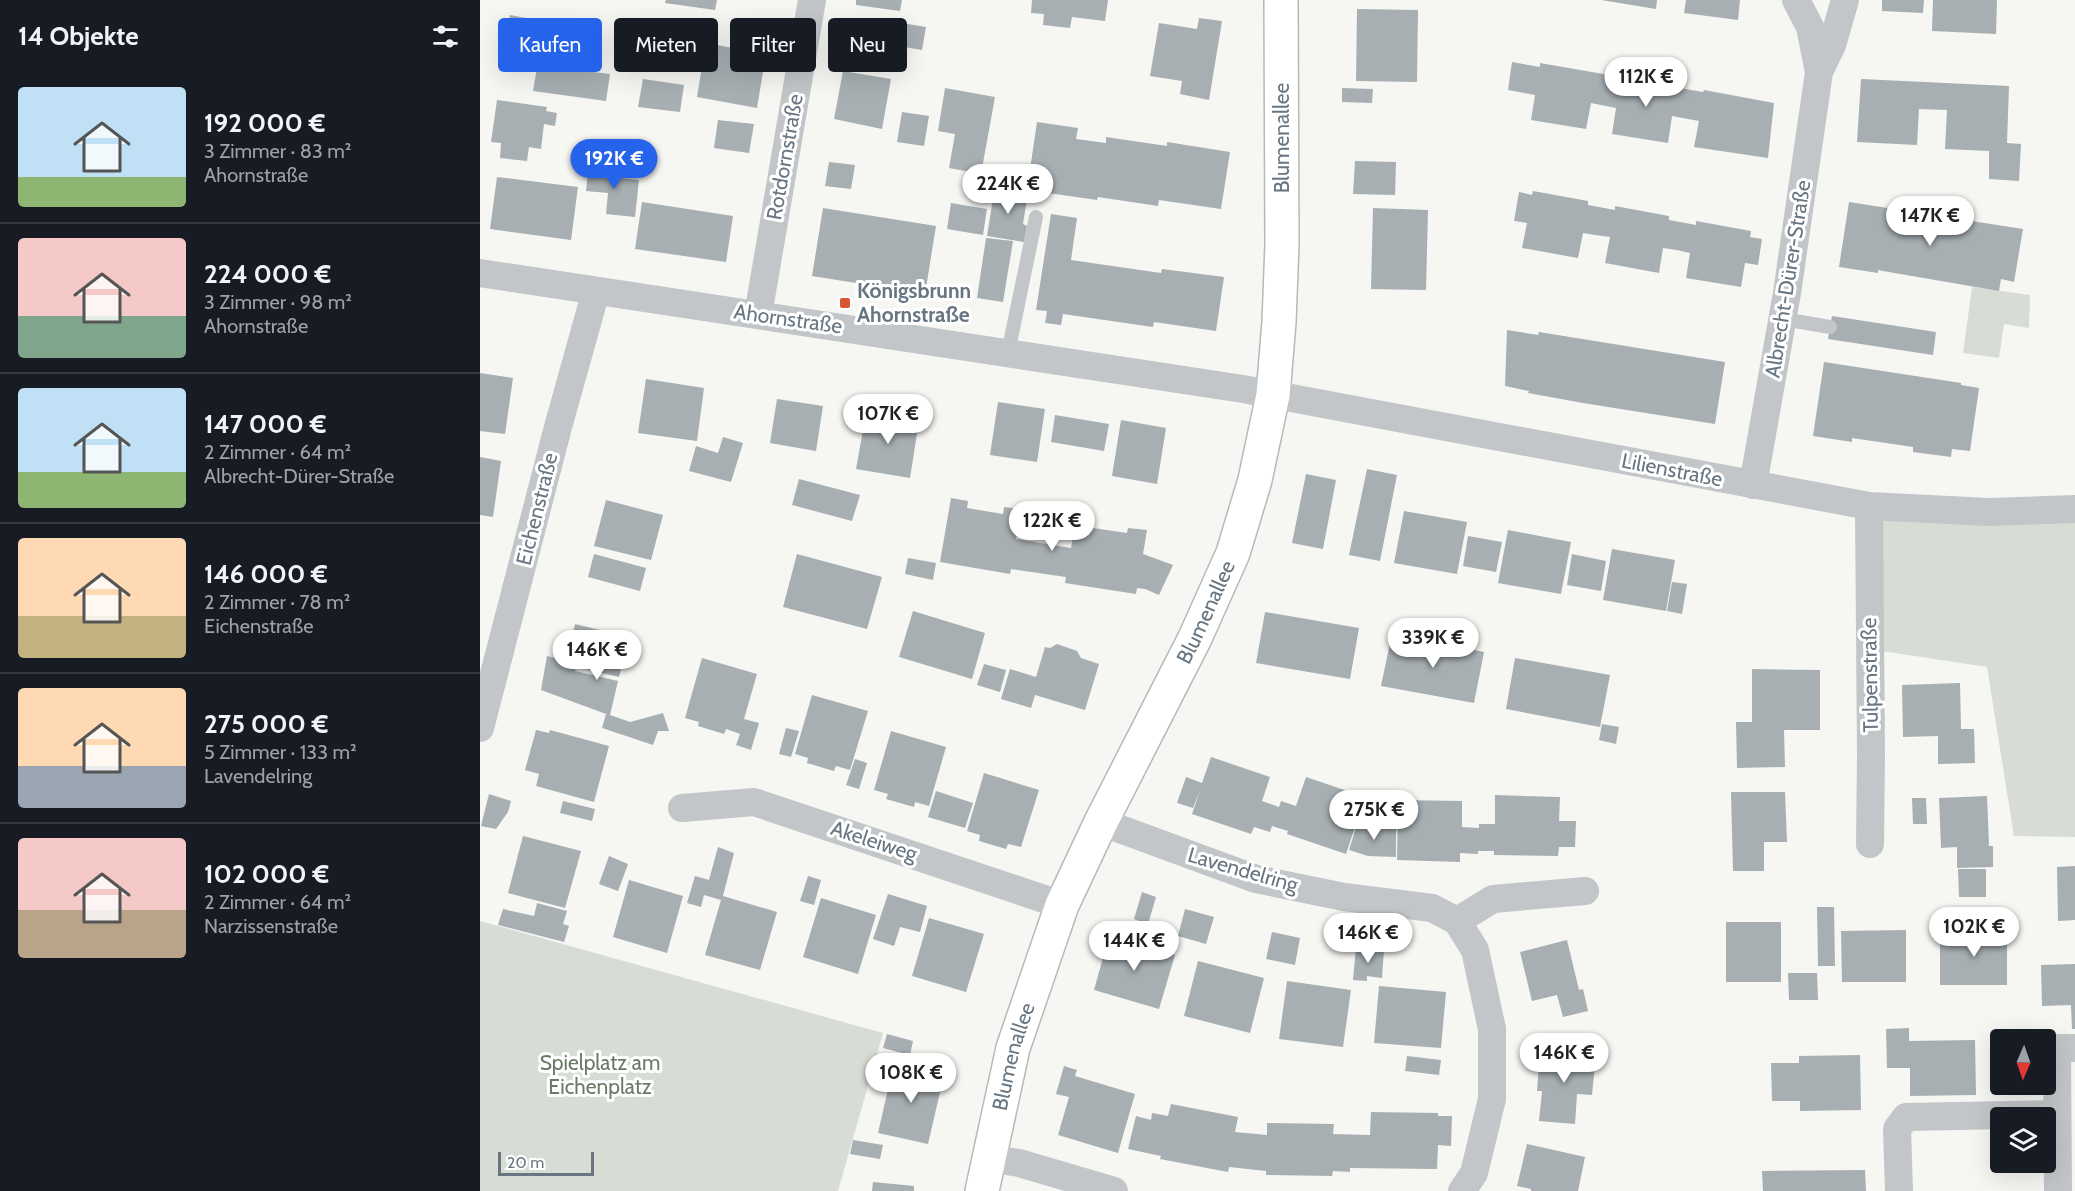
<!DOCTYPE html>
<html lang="de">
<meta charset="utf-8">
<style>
:root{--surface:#171b24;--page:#20242c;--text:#f1f3f6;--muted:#9ea1a6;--line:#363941;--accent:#2563eb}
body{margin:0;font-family:Cabin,sans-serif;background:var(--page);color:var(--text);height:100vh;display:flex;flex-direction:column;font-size:22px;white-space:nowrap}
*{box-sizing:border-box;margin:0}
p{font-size:20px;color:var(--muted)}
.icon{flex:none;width:33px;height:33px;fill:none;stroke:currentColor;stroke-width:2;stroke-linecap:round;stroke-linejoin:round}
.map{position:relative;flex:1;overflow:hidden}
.side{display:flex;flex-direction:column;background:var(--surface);width:480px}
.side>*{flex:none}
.banner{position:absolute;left:18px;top:18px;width:570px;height:54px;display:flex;gap:12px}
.needle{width:39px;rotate:182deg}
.buttons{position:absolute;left:1510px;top:1029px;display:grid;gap:12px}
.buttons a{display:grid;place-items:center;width:66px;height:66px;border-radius:6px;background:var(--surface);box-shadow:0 6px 24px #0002;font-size:30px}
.scale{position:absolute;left:18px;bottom:15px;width:96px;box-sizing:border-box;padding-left:6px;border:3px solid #677682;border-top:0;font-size:16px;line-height:21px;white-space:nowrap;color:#677682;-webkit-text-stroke:4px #fff;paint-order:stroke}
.price{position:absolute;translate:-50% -51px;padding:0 14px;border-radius:21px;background:#fff;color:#222;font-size:20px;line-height:39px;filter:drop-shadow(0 2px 3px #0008)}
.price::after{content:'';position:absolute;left:50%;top:36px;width:18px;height:14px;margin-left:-9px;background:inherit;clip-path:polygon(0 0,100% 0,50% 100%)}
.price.on{background:var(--accent);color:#fff}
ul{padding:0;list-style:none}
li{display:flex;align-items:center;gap:18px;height:150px;padding:0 18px}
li+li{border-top:2px solid var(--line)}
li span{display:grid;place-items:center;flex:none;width:168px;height:120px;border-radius:6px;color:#555}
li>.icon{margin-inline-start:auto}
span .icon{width:72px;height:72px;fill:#fffc;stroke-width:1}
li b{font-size:26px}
h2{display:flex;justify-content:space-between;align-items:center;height:72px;padding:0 18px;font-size:26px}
.pill{padding:0 21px;border-radius:6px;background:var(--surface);box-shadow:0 6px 24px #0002;font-size:21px;line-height:54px}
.pill.on{background:var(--accent);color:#fff}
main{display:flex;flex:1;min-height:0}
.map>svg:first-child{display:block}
</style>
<main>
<section class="side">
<h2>14 Objekte<svg class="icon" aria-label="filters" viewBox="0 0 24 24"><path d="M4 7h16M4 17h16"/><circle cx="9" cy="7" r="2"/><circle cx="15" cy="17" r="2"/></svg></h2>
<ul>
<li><span style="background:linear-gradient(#bfe0f5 75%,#8fb573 0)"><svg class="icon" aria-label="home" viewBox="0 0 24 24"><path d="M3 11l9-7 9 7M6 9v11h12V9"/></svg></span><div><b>192 000 €</b><p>3 Zimmer · 83 m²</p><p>Ahornstraße</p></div></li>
<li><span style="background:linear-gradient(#f6c9c9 65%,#7fa58c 0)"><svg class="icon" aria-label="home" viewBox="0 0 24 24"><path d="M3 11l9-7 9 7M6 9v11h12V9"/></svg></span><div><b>224 000 €</b><p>3 Zimmer · 98 m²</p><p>Ahornstraße</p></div></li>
<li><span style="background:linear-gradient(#bfe0f5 70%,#8fb573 0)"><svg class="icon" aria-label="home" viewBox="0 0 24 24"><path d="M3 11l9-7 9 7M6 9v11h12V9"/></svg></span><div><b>147 000 €</b><p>2 Zimmer · 64 m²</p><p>Albrecht-Dürer-Straße</p></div></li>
<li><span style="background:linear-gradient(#ffd9b3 65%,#c2b280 0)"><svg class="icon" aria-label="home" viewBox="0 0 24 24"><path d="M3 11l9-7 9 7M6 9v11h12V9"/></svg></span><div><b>146 000 €</b><p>2 Zimmer · 78 m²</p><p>Eichenstraße</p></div></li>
<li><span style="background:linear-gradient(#ffd9b3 65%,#9aa5b1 0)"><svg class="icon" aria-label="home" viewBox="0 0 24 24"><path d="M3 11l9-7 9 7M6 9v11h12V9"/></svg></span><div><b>275 000 €</b><p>5 Zimmer · 133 m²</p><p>Lavendelring</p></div></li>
<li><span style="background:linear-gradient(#f6c9c9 60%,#b9a48a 0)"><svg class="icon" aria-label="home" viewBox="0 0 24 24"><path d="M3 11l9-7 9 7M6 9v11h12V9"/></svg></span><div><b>102 000 €</b><p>2 Zimmer · 64 m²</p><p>Narzissenstraße</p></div></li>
</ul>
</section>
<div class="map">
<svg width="1595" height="1191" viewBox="0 0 1595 1191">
<rect width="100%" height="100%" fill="#f6f6f3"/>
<!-- green -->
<path fill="#d7ddd4" d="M 1492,287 L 1550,295 L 1549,328 L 1524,324 L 1519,358 L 1483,353 Z
M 1397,504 L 1595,509 L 1595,837 L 1534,836 L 1507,667 L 1402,651 Z
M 0,921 L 403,1033 L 358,1191 L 0,1191 Z"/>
<!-- building -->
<path fill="#a7afb3" d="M 186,0 L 237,0 L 235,10 L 185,3 Z
M 376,0 L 422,0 L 420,11 L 376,5 Z
M 552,0 L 628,0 L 625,21 L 592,17 L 590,28 L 563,25 L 564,14 L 551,13 Z
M 1121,0 L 1177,0 L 1176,9 Z
M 1206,0 L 1260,0 L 1258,20 L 1204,13 Z
M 1402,0 L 1444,0 L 1443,13 L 1402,11 Z
M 1453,0 L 1517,0 L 1516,34 L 1452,31 Z
M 877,9 L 938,10 L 937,82 L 876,81 Z
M 30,15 L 78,24 L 70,67 L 130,74 L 126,101 L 53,91 L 57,67 L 22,61 Z
M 719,18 L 742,21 L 729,100 L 700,94 L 702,81 L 670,76 L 679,23 L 717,29 Z
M 415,22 L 446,27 L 442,50 L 412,45 Z
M 226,43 L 286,54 L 277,108 L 217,97 Z
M 1032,62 L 1060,67 L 1060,63 L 1129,75 L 1129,78 L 1141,80 L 1141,78 L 1223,92 L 1224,90 L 1294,103 L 1288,158 L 1214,147 L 1219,121 L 1192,116 L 1188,143 L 1132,134 L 1136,108 L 1111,103 L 1106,129 L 1051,120 L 1055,95 L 1028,90 Z
M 363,71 L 411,79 L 402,129 L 354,119 Z
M 163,79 L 204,85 L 200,112 L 158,107 Z
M 1381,79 L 1529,86 L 1527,143 L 1541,144 L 1539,181 L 1509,179 L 1509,151 L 1465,149 L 1467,110 L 1439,109 L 1437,145 L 1377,142 Z
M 465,88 L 515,97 L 501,174 L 469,168 L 475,134 L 458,131 Z
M 862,88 L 893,89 L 892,103 L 862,102 Z
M 17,100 L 67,107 L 66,111 L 77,113 L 75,126 L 64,124 L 61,149 L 49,147 L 47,161 L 20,158 L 21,143 L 11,142 Z
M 422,112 L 449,116 L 444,146 L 417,142 Z
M 238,120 L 274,124 L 269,153 L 234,148 Z
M 557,122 L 598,128 L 596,139 L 626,143 L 626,137 L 687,146 L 687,142 L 750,152 L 741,209 L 679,200 L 678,206 L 618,197 L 617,200 L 547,190 Z
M 875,161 L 916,162 L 915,195 L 873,194 Z
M 109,162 L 131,164 L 130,177 L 159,180 L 155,217 L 126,214 L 128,193 L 106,191 Z
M 349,162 L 375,165 L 371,189 L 345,186 Z
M 17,177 L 98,187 L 91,240 L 10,229 Z
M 515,186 L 548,192 L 543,224 L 547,226 L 544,242 L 507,236 Z
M 1053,191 L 1108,201 L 1108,205 L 1135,210 L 1135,206 L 1189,216 L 1189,220 L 1216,225 L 1216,221 L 1271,231 L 1270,237 L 1282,239 L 1278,265 L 1265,263 L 1261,287 L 1206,278 L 1210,253 L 1197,250 L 1183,248 L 1179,273 L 1125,263 L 1130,237 L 1115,235 L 1103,233 L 1098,258 L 1042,248 L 1047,223 L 1034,221 L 1039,192 L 1052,195 Z
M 162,202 L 253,216 L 246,262 L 155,249 Z
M 1369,202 L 1543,229 L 1534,282 L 1521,279 L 1519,291 L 1403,271 L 1398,270 L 1398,273 L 1359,267 Z
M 471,203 L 507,209 L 503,235 L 467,229 Z
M 343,208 L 456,226 L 445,294 L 332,276 Z
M 893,208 L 948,210 L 946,290 L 891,289 Z
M 571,214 L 597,218 L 591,260 L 681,273 L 682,269 L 744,277 L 736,331 L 674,322 L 673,327 L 583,314 L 581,325 L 565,323 L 567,311 L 556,310 Z
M 506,238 L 533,241 L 523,302 L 497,298 Z
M 1352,316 L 1456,332 L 1453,355 L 1348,339 Z
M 1027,330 L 1058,335 L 1059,332 L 1245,362 L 1235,424 L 1103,403 L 1048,393 L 1049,391 L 1025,386 Z
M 1344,362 L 1481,383 L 1481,385 L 1499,388 L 1490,451 L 1472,449 L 1471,457 L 1433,452 L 1433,447 L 1372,438 L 1372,442 L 1333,436 Z
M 0,373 L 33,378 L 25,434 L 0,431 Z
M 166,379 L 224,388 L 217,441 L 158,433 Z
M 297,399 L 343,406 L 336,451 L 290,443 Z
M 518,402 L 565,409 L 557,462 L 510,455 Z
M 386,413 L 439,421 L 430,478 L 376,469 Z
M 575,415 L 629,424 L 624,451 L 571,442 Z
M 641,420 L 686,428 L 677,484 L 632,476 Z
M 243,437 L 263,443 L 251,482 L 209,471 L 216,446 L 238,453 Z
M 0,457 L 21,461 L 13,517 L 0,515 Z
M 887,469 L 917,475 L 900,561 L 869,555 Z
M 826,474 L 856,480 L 843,549 L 812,543 Z
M 319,479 L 380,495 L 372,521 L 312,505 Z
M 471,498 L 488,501 L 487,508 L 523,514 L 524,507 L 541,509 L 536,539 L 591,548 L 596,519 L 614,522 L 613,528 L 647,533 L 648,528 L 667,530 L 663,554 L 693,565 L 679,595 L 665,589 L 657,588 L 656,594 L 585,583 L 586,577 L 531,569 L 530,574 L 460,562 Z
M 126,500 L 183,515 L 171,560 L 114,546 Z
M 924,511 L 987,522 L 977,574 L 914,563 Z
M 1028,530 L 1091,542 L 1081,594 L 1018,583 Z
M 988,536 L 1022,542 L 1016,572 L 983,566 Z
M 1132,549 L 1195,560 L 1186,611 L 1123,600 Z
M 114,554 L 166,568 L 160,591 L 108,577 Z
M 317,554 L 402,577 L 387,629 L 303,607 Z
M 1092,554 L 1126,561 L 1121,591 L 1087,585 Z
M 428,558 L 456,563 L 453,580 L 425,574 Z
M 1192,582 L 1207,584 L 1202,614 L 1187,611 Z
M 433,611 L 505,633 L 492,679 L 419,657 Z
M 785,612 L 879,628 L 870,679 L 776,663 Z
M 95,624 L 149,637 L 139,677 L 96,667 L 95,671 L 138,681 L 130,715 L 150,722 L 183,713 L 189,731 L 178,731 L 173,745 L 122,728 L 126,714 L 61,690 L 67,656 L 86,661 Z
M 912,634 L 1004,652 L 994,703 L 901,686 Z
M 577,644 L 597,651 L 601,658 L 619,664 L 605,710 L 555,695 L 551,708 L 521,699 L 530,669 L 556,677 L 565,647 L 570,648 Z
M 222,658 L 277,674 L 264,719 L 279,723 L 271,750 L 256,745 L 260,734 L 246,729 L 244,734 L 218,726 L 219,722 L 205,718 Z
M 1035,658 L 1130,675 L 1120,727 L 1026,709 Z
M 504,664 L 526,670 L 520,692 L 497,685 Z
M 1272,669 L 1340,670 L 1340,730 L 1304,730 L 1305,767 L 1257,768 L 1256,722 L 1272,722 Z
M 1480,683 L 1481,729 L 1494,729 L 1495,763 L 1458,764 L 1458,736 L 1423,737 L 1422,685 Z
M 332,695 L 388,711 L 370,770 L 356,766 L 354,771 L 327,763 L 328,758 L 315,754 Z
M 1122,724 L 1139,727 L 1136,744 L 1119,740 Z
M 306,728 L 319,731 L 311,757 L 299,754 Z
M 56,730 L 69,733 L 70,730 L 129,746 L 114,802 L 56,786 L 59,774 L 45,770 Z
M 411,731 L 466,747 L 449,806 L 435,802 L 434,807 L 406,799 L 408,794 L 394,790 Z
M 731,757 L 790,777 L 782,801 L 799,807 L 801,801 L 816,806 L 826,777 L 885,797 L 866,854 L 807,834 L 808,831 L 792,826 L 790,832 L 774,827 L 771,834 L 712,814 L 721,788 L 713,808 L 697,803 L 706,777 L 722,783 Z
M 375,759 L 387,763 L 379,789 L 366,785 Z
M 504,773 L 559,790 L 541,847 L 528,844 L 526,849 L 499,841 L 500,835 L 487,831 Z
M 456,791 L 493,803 L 485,828 L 448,817 Z
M 1251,792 L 1305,792 L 1307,842 L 1284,842 L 1284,871 L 1253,871 Z
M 9,794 L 31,801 L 28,812 L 16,829 L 1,826 Z
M 1015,795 L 1080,797 L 1079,821 L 1096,821 L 1095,847 L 1079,847 L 1078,856 L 1014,855 L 1014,851 L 998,851 L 998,854 L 980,853 L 980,862 L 917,860 L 918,800 L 982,801 L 982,838 L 982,827 L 999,828 L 999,824 L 1015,824 Z
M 1507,796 L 1509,846 L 1513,846 L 1513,867 L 1477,868 L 1477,847 L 1461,848 L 1459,798 Z
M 1432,798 L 1446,798 L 1447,824 L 1433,824 Z
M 83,801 L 115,809 L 112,821 L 80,813 Z
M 878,821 L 894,828 L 916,829 L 916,857 L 888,856 L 869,850 Z
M 43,836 L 101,851 L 85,908 L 28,893 Z
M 238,847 L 254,853 L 243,896 L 297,912 L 280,970 L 225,955 L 241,900 L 224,895 L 221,907 L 207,903 L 215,876 L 229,880 Z
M 129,856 L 148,864 L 138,891 L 119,884 Z
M 1595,866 L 1595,920 L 1578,921 L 1577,867 Z
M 1478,869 L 1506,869 L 1506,897 L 1479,897 Z
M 328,876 L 341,880 L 334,905 L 320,901 Z
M 149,880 L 203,896 L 187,953 L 133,937 Z
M 662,892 L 676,897 L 668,924 L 654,919 Z
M 408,894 L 447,906 L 440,932 L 420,927 L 414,946 L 393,939 Z
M 341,898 L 396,915 L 378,974 L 323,957 Z
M 57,903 L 87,911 L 83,924 L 89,926 L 84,942 L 18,925 L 23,909 L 54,916 Z
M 1337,907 L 1354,907 L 1355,966 L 1338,966 Z
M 705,909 L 734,917 L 726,944 L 698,936 Z
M 449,918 L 504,934 L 486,992 L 432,976 Z
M 1246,922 L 1301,922 L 1301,982 L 1246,982 Z
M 1426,930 L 1426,982 L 1362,982 L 1361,931 Z
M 792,932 L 820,938 L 815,965 L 786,959 Z
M 1460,932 L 1527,932 L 1527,985 L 1460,985 Z
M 629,936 L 695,955 L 679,1009 L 614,990 Z
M 1087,940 L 1099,990 L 1103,989 L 1108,1011 L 1083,1017 L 1077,995 L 1052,1001 L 1040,952 Z
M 876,947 L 904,950 L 902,978 L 887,976 L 887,981 L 873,980 Z
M 718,961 L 784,978 L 770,1033 L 704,1016 Z
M 1595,964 L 1595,1029 L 1592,1029 L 1591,1005 L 1562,1006 L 1561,965 Z
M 1308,973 L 1337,973 L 1338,1000 L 1309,1000 Z
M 807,981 L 871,990 L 863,1047 L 799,1039 Z
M 899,986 L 966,992 L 961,1048 L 894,1043 Z
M 1429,1028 L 1429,1041 L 1495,1040 L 1496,1095 L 1430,1096 L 1430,1068 L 1407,1068 L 1406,1029 Z
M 407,1034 L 433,1041 L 430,1055 L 403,1048 Z
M 1060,1050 L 1116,1054 L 1112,1095 L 1097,1094 L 1095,1124 L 1059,1121 L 1062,1091 L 1057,1091 Z
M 1380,1055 L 1381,1110 L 1320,1111 L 1320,1101 L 1292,1101 L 1291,1063 L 1319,1063 L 1319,1056 Z
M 927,1056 L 961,1060 L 959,1075 L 925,1071 Z
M 414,1063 L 464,1075 L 448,1144 L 398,1133 Z
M 584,1066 L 597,1070 L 595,1076 L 655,1094 L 638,1153 L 578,1135 L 589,1097 L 576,1094 Z
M 691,1104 L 758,1117 L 755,1132 L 787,1135 L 787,1123 L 854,1124 L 853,1134 L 890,1135 L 891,1112 L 958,1113 L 958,1116 L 972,1116 L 971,1146 L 958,1145 L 957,1169 L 870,1168 L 870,1172 L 853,1171 L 852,1176 L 786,1175 L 786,1171 L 749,1167 L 748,1172 L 680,1159 L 681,1156 L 648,1149 L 656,1116 L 671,1120 L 672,1113 L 688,1116 Z
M 373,1140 L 403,1145 L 400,1159 L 370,1154 Z
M 1047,1144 L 1105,1157 L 1098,1191 L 1051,1191 L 1051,1189 L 1037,1186 Z
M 1385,1170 L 1386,1191 L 1283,1191 L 1282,1171 Z
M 393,1182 L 434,1186 L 434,1191 L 392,1191 Z"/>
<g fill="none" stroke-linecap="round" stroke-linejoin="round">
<!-- secondary casing -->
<g stroke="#b5b9bd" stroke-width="36">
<g id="secondary">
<path id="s1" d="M 502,1191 L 533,1048 L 582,905 L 621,822 L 715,638 L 753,553 L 775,480 L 793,395 L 799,322 L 802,244 L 801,0"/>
</g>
</g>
<!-- lane -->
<path stroke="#c2c6c9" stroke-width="14" d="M 1303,319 L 1350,327
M 528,353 L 556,217"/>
<!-- street -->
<path stroke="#c2c6c9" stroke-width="28" d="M 1339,72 L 1352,45 L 1365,0
M 0,273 L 763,389 L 1389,506 L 1509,512 L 1595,509
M 278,315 L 332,0
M 1273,485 L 1307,293 L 1339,72 L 1330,27 L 1316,0
M 1389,506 L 1391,755 L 1390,844
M 0,728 L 78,427 L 116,291
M 202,808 L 274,802 L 582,905
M 621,822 L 776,879 L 864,897 L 952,908 L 977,921 L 995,950 L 1012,1029 L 1012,1099 L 994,1173 L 982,1191
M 977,921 L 1013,899 L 1105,891
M 508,1158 L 539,1163 L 634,1191
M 1419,1191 L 1417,1129 L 1426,1117 L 1576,1114
M 1578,1191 L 1577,1048 L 1595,1048"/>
<!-- secondary -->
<use href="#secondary" stroke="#fff" stroke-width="33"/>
</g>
<!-- markers -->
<rect fill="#d85731" stroke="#fff" stroke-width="2" x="359" y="297" width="12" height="12" rx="3"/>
<g text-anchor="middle" stroke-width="6" stroke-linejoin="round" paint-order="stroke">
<!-- street labels -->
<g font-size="21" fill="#677682" stroke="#fff">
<text transform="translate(802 138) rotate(-90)" y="7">Blumenallee</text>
<text transform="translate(305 157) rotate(-80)" y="7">Rotdornstraße</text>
<text transform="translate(1308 279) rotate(-81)" y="7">Albrecht-Dürer-Straße</text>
<text transform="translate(308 319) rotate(8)" y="7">Ahornstraße</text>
<text transform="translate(1192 470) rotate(11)" y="7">Lilienstraße</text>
<text transform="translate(57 509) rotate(-76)" y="7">Eichenstraße</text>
<text dy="7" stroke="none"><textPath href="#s1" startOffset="624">Blumenallee</textPath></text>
<text transform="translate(1390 675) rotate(-91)" y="7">Tulpenstraße</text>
<text transform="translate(394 841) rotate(18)" y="7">Akeleiweg</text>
<text transform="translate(763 870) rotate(16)" y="7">Lavendelring</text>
<text dy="7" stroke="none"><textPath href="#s1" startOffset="138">Blumenallee</textPath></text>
</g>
<!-- poi labels -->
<g font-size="21" font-weight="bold" fill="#677682" stroke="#fff" text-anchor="start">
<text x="377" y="298">Königsbrunn<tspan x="377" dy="24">Ahornstraße</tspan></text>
</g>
<!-- park labels -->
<g font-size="21" fill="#6a7a65" stroke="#fff">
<text x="120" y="1070">Spielplatz am<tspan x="120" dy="24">Eichenplatz</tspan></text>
</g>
</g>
</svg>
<div class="buttons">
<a><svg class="needle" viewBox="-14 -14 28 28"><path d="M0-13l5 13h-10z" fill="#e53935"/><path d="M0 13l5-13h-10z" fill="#9ea1a6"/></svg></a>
<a><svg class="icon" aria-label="layers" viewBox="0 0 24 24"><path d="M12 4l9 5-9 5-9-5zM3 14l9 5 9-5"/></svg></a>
</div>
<div class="scale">20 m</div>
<b class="price" style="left:1166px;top:108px">112K €</b>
<b class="price on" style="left:134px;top:190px">192K €</b>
<b class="price" style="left:528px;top:215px">224K €</b>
<b class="price" style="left:1450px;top:247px">147K €</b>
<b class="price" style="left:408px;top:445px">107K €</b>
<b class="price" style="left:572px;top:552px">122K €</b>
<b class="price" style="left:953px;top:669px">339K €</b>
<b class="price" style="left:117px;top:681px">146K €</b>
<b class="price" style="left:894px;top:841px">275K €</b>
<b class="price" style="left:1494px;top:958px">102K €</b>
<b class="price" style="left:888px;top:964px">146K €</b>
<b class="price" style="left:654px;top:972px">144K €</b>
<b class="price" style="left:1084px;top:1084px">146K €</b>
<b class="price" style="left:431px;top:1104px">108K €</b>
<div class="banner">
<a class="pill on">Kaufen</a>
<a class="pill">Mieten</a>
<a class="pill">Filter</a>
<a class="pill">Neu</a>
</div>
</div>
</main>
